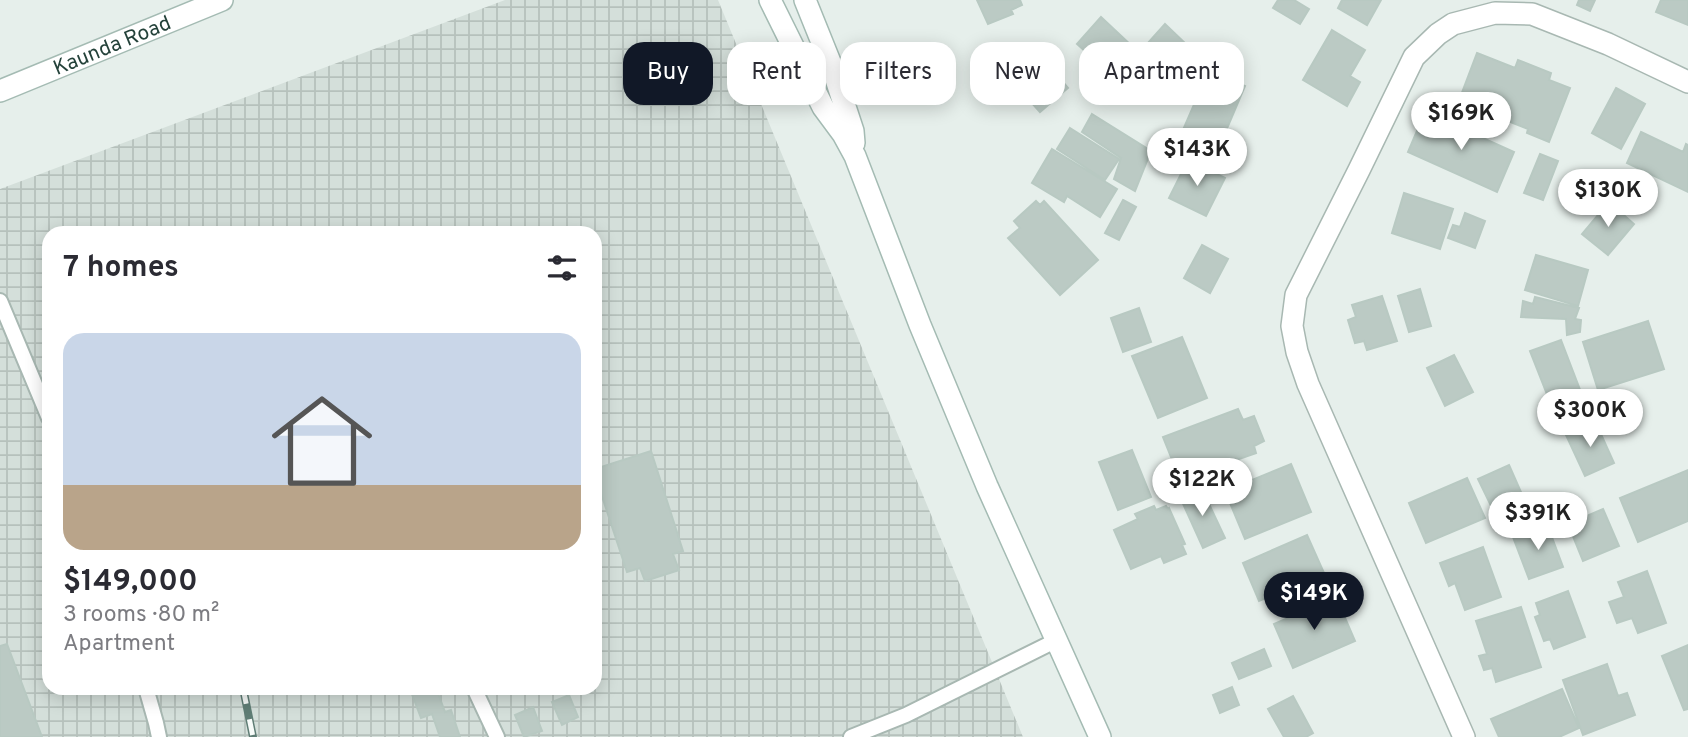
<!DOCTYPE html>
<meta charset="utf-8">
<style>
:root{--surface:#fff;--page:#f7f7f7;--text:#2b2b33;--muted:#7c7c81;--accent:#111827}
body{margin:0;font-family:Overpass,sans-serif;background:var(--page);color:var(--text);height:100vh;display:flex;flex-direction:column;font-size:26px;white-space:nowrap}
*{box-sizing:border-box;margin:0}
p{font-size:23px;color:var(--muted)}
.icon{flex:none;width:38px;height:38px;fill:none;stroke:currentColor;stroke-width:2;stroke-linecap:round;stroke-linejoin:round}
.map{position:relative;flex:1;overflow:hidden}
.panel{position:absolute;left:42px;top:226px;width:560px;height:469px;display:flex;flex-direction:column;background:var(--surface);border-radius:21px;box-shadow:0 4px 18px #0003}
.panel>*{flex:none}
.hud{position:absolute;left:623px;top:42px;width:665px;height:63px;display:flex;gap:14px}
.price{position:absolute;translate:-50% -60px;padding:0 16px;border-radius:24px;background:#fff;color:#222;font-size:23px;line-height:46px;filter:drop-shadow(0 2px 4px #0008)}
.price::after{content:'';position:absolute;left:50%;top:42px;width:21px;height:16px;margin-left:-10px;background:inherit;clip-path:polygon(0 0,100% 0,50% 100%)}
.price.active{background:var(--accent);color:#fff}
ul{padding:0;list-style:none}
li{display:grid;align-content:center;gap:14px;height:371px;padding:0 21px}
li span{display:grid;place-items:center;height:217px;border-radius:21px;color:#555}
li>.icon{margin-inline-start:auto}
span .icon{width:126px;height:126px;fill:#fffc;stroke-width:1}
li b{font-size:30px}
h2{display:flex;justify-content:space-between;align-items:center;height:84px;padding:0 21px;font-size:30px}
.chip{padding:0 24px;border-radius:21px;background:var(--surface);box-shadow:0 4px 18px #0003;font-size:24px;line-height:63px}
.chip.active{background:var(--accent);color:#fff}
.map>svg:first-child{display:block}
</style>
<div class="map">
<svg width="1688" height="737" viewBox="0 0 1688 737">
<defs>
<pattern id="industrial-grid" width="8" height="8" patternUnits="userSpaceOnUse" patternTransform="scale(1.75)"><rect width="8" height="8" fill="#d4dfda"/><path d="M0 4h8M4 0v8" fill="none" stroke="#b6c1bc"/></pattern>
</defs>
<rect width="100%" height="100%" fill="#e6efeb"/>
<!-- industrial -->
<path fill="url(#industrial-grid)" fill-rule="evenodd" d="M 505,0 L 718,0 L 1023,737 L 0,737 L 0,189 ZM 49,233 L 595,233 L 595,688 L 49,688 Z"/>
<!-- building -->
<path fill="#bbcac4" stroke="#b8c9c2" stroke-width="2" d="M 977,0 L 1020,0 L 1022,5 L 1011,10 L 1013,14 L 988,24 Z
M 1278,0 L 1294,0 L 1309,9 L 1300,24 L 1273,8 Z
M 1342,0 L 1381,0 L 1367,25 L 1338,8 Z
M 1579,0 L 1595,0 L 1590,11 L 1577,5 Z
M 1661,0 L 1688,0 L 1688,25 L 1656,12 Z
M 1101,17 L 1133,47 L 1109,73 L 1077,44 Z
M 1165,24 L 1188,46 L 1171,64 L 1148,43 Z
M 1332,30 L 1365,50 L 1350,76 L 1360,82 L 1347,106 L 1303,80 Z
M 1037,52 L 1068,88 L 1040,112 L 1022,92 L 1016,97 L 1003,81 Z
M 1477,53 L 1515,68 L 1518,60 L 1551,73 L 1549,80 L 1570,88 L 1549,142 L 1527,133 L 1528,129 L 1508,121 L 1506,126 L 1493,122 L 1497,112 L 1460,98 Z
M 1184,55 L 1198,62 L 1185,87 L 1171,79 Z
M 1209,70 L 1245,86 L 1220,145 L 1183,130 Z
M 1616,88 L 1645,104 L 1621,149 L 1592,133 Z
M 1425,112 L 1514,152 L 1497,192 L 1408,152 Z
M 1092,114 L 1151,151 L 1135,191 L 1114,179 L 1121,158 L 1082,132 Z
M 1070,128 L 1119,159 L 1105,180 L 1057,149 Z
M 1641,132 L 1683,152 L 1686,144 L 1688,145 L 1688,192 L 1627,163 Z
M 1052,149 L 1117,189 L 1100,217 L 1067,196 L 1064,202 L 1032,183 Z
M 1540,154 L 1558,161 L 1543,200 L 1524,193 Z
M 1188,160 L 1225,178 L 1206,216 L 1169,198 Z
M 1404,193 L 1453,209 L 1440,249 L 1392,233 Z
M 1123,200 L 1136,207 L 1119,240 L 1105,233 Z
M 1036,201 L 1040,205 L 1044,201 L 1098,260 L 1060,295 L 1008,238 L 1020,228 L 1014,221 Z
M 1609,202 L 1634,224 L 1608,255 L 1582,234 Z
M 1465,213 L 1485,221 L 1475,248 L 1448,238 L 1453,225 L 1460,227 Z
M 1202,245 L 1228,259 L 1210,293 L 1184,278 Z
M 1536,255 L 1588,270 L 1578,306 L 1525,290 Z
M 1420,289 L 1431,326 L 1409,332 L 1398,296 Z
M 1382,296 L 1397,341 L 1367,350 L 1364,341 L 1355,343 L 1348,320 L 1356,317 L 1352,305 Z
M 1535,297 L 1579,308 L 1575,319 L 1581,320 L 1580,332 L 1567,335 L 1566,319 L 1521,317 L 1523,301 L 1533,304 Z
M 1139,308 L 1151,342 L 1123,352 L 1111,318 Z
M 1648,321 L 1664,369 L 1598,390 L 1583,342 Z
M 1182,337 L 1207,398 L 1158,418 L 1132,356 Z
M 1561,340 L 1582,395 L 1552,407 L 1530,351 Z
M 1454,355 L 1473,392 L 1445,406 L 1427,368 Z
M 1238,409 L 1243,420 L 1254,416 L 1264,441 L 1254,446 L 1256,453 L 1236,460 L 1238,466 L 1188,485 L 1184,475 L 1179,477 L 1163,437 Z
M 1595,421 L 1614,463 L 1585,476 L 1566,435 Z
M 1132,450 L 1151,497 L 1118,510 L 1099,462 Z
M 651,451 L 683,551 L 673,554 L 679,570 L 645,581 L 640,568 L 627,572 L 595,475 L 595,469 Z
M 1291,464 L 1311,512 L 1245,539 L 1225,491 Z
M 1509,465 L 1524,499 L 1494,512 L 1478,479 Z
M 1688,470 L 1688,521 L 1638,542 L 1620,498 Z
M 1467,478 L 1485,518 L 1426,543 L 1409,503 Z
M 1201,487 L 1225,538 L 1203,548 L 1180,497 Z
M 1154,506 L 1156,510 L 1166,506 L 1168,509 L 1169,508 L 1185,544 L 1182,545 L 1186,554 L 1164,563 L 1161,556 L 1131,569 L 1114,530 L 1138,519 L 1135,514 Z
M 1603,509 L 1619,546 L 1583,561 L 1568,524 Z
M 1547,524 L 1563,567 L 1529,579 L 1513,537 Z
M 1307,535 L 1324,573 L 1259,601 L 1243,563 Z
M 1483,547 L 1501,597 L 1465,610 L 1455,583 L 1449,586 L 1440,563 Z
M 1647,571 L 1666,623 L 1638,633 L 1632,618 L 1617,623 L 1609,602 L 1624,597 L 1618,582 Z
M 1568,591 L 1585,637 L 1554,649 L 1550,639 L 1544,641 L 1535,617 L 1540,615 L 1536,603 Z
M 1336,597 L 1355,641 L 1293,668 L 1274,624 Z
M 1521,607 L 1541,667 L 1496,682 L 1492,668 L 1484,670 L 1479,656 L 1487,654 L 1476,621 Z
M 7,644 L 42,737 L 0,737 L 0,646 Z
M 1688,645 L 1688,709 L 1684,710 L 1662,656 Z
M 1264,649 L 1271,666 L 1239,679 L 1232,663 Z
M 1607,664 L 1618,696 L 1627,693 L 1635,715 L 1583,735 L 1563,680 Z
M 1232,687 L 1239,705 L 1220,713 L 1213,695 Z
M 414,688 L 436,688 L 445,712 L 451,710 L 460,737 L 440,737 L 432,714 L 421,718 L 410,689 Z
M 1562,689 L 1579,728 L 1559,737 L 1499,737 L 1491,719 Z
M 569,695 L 578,717 L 562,725 L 552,702 Z
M 1293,696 L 1313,733 L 1306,737 L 1284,737 L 1268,709 Z
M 533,707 L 542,731 L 524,737 L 515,715 Z"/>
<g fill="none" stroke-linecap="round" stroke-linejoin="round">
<!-- lane casing -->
<g stroke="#a8b8b2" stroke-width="18">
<path id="lane" d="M 0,301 L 49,418
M 146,688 L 156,723 L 159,737
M 474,688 L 497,737
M 851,737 L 906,715 L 1057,640"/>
</g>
<!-- street casing -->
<g stroke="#a8b8b2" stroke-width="24">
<path id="street" d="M 1464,737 L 1308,384 L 1297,352 L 1292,326 L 1296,295 L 1359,170 L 1414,57 L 1438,34 L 1453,24 L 1495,13 L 1532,14 L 1608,44 L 1688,82"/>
</g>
<!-- secondary casing -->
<g stroke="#a4bbb3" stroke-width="24">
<g id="secondary">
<path d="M 770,0 L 823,107 L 843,134 L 855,156 L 920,325 L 987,486 L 1100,737"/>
<path d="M 805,0 L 832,67 L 853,131 L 854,143"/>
<path id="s1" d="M 0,91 L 222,0"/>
</g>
</g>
<!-- lane -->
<use href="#lane" stroke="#fff" stroke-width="14"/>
<!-- street -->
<use href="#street" stroke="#fff" stroke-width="21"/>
<!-- secondary -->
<use href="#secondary" stroke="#fff" stroke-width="21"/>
<!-- rail casing -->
<g stroke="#5f7d75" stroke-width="8">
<path id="rail" d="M 243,688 L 253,737"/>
</g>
<!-- rail -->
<use href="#rail" stroke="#f7fbf9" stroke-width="5" stroke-dasharray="16" stroke-linecap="butt"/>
</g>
<g text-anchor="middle" stroke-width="5" stroke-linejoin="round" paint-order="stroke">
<!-- street labels -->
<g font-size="21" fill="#24423a" stroke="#f7fbf9">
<text dy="7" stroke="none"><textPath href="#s1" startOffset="121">Kaunda Road</textPath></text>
</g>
</g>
</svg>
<b class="price" style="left:1461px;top:152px">$169K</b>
<b class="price" style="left:1197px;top:188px">$143K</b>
<b class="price" style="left:1608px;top:229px">$130K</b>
<b class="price" style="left:1590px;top:449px">$300K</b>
<b class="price" style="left:1202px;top:518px">$122K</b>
<b class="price" style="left:1538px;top:552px">$391K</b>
<b class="price active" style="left:1314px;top:632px">$149K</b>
<div class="hud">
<a class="chip active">Buy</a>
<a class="chip">Rent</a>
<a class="chip">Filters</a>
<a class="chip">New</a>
<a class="chip">Apartment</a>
</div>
<section class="panel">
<h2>7 homes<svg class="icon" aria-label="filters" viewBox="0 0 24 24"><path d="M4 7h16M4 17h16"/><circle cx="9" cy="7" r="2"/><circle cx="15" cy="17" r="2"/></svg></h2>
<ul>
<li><span style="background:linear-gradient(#c9d6e8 70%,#b9a48a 0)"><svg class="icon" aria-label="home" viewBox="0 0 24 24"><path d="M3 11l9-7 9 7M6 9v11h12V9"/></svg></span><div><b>$149,000</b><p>3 rooms · 80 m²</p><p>Apartment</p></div></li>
</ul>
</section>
</div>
